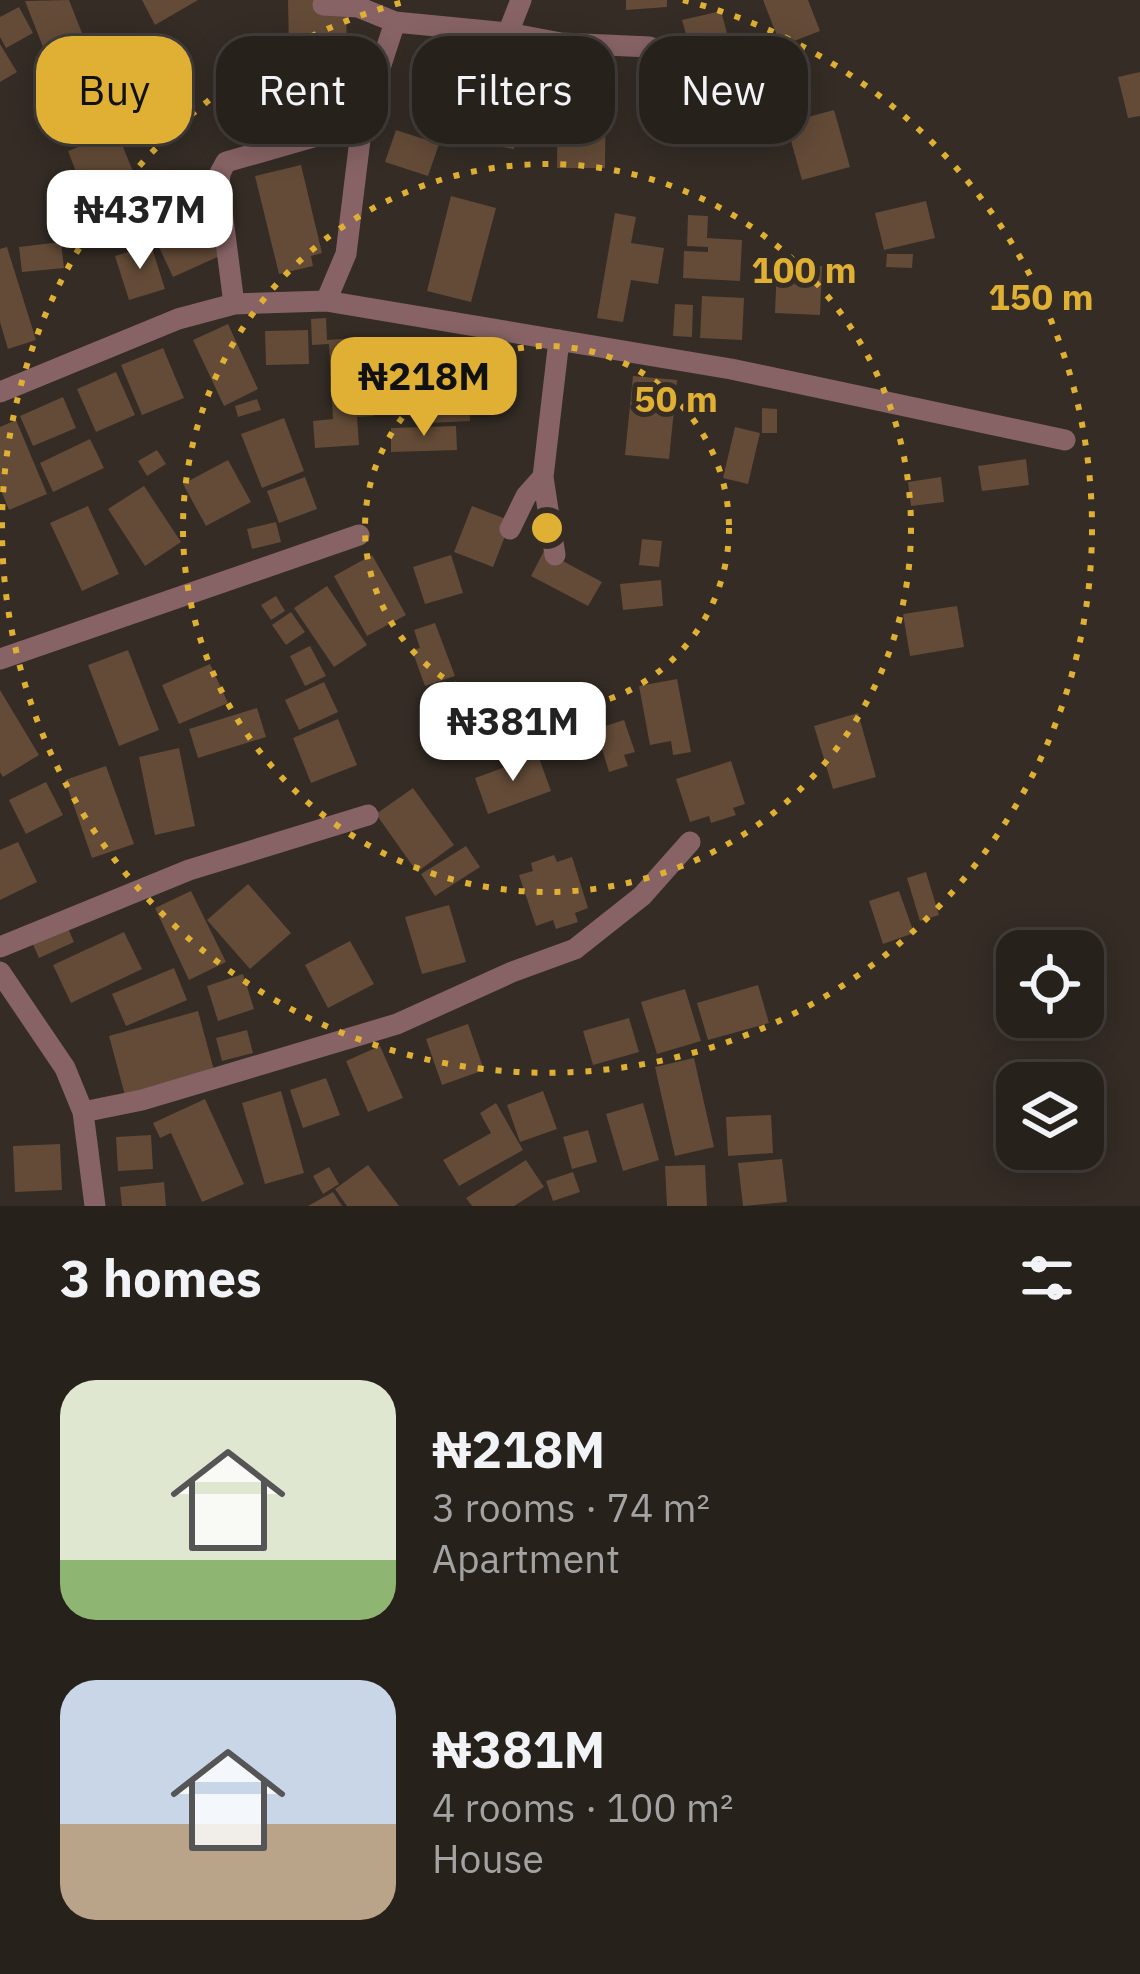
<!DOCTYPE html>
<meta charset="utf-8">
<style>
:root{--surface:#27211c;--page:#332e29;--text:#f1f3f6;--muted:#a4a3a3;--line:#433e3b;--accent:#dfb034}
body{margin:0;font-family:"IBM Plex Sans",sans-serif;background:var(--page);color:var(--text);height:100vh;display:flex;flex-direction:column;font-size:45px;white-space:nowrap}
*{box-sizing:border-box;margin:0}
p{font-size:39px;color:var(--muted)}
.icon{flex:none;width:66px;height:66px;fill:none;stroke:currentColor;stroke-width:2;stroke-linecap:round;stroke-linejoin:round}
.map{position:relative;height:1206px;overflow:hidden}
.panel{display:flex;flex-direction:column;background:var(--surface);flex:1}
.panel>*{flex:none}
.hud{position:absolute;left:36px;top:36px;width:1068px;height:108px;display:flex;gap:24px}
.tools{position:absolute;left:996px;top:930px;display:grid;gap:24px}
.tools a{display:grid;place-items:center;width:108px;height:108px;border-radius:24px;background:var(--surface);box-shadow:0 6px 30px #0003,0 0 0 3px var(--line);font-size:60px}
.price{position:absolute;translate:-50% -102px;padding:0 27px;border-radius:24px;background:#fff;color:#222;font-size:39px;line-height:78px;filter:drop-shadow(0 3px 6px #0008)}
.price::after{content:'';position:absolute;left:50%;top:72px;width:36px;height:27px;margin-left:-18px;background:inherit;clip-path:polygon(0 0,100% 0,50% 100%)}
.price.on{background:var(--accent);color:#111}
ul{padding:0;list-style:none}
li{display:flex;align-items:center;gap:36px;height:300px;padding:0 60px}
li span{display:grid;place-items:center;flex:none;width:336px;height:240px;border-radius:36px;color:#555}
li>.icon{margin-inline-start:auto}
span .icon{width:144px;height:144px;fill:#fffc;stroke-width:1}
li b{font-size:51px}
h2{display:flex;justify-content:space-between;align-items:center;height:144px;padding:0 60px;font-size:51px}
.pill{padding:0 42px;border-radius:36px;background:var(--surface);box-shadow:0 6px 30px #0003,0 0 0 3px var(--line);font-size:42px;line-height:108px}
.pill.on{background:var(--accent);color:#111}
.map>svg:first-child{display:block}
</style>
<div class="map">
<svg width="1140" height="1206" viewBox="0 0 1140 1206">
<rect width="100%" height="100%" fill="#342c25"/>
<!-- building -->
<path fill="#634b37" d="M 69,0 L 89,51 L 50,65 L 25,1 Z
M 142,0 L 198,0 L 155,25 Z
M 288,0 L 315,0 L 346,9 L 347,50 L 289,51 Z
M 626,0 L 667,0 L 667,7 L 626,10 Z
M 763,0 L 808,0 L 820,31 L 781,46 Z
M 19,7 L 33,33 L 6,48 L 0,37 L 0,17 Z
M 721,11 L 734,59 L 674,74 L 668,50 L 689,45 L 682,20 Z
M 0,44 L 17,72 L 0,82 Z
M 340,62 L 342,126 L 301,127 L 299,63 Z
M 558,72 L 606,72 L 605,168 L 557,168 Z
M 1140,72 L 1140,116 L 1128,118 L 1118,77 Z
M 106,78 L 118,114 L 94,122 L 82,86 Z
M 673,81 L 731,83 L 730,130 L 671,128 Z
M 282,85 L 283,131 L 246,132 L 244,86 Z
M 480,96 L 522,103 L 514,149 L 472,142 Z
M 834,110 L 850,167 L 802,180 L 786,123 Z
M 396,130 L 439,144 L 428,176 L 385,162 Z
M 117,132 L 138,184 L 88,203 L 68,151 Z
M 301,165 L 322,253 L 311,256 L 313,266 L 279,274 L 255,176 Z
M 193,190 L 222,255 L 173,277 L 143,213 Z
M 451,196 L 496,208 L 471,302 L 427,291 Z
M 926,201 L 935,238 L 884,250 L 875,213 Z
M 615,213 L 636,217 L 631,243 L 664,248 L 658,284 L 631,280 L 623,322 L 597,318 Z
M 688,215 L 708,216 L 707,238 L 742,240 L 740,281 L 683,278 L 684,251 L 708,252 L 708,247 L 687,246 Z
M 61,242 L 64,268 L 22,272 L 19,247 Z
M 151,245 L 165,289 L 129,300 L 115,256 Z
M 7,247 L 36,340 L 8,349 L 0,322 L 0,249 Z
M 887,254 L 913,254 L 912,268 L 886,267 Z
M 777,264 L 822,266 L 820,315 L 775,313 Z
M 702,296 L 744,298 L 742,340 L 700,338 Z
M 675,304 L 693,305 L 692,337 L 673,336 Z
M 326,318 L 327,340 L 369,337 L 374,416 L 357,417 L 359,445 L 315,448 L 313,421 L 333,419 L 329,344 L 312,345 L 311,319 Z
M 228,324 L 258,389 L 224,406 L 193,340 Z
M 308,330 L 309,364 L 266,365 L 265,331 Z
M 163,348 L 184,398 L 142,415 L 121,365 Z
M 407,351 L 415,410 L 380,415 L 373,356 Z
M 468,356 L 470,421 L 429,423 L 427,358 Z
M 116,372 L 135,415 L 96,432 L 77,389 Z
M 633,376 L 677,380 L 669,459 L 625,455 Z
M 63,397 L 76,428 L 33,446 L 20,416 Z
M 257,399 L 261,410 L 238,417 L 235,406 Z
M 762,408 L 777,409 L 777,433 L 762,433 Z
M 284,418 L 304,471 L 262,488 L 241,434 Z
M 16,420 L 47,494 L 9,510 L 0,488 L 0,427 Z
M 456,426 L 457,450 L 391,452 L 391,428 Z
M 735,427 L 760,433 L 748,484 L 723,478 Z
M 90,439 L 104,468 L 53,492 L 40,463 Z
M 157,450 L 166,464 L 147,476 L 138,461 Z
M 1026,459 L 1029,485 L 982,491 L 978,466 Z
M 228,460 L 251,502 L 206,526 L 183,484 Z
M 305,477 L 317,509 L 279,523 L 267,491 Z
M 941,477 L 944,502 L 911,506 L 908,482 Z
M 144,486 L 181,542 L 145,566 L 108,509 Z
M 88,506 L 119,574 L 82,591 L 50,523 Z
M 472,506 L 511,521 L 493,567 L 454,552 Z
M 276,522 L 281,542 L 252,549 L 247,529 Z
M 642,539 L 662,541 L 659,567 L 639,565 Z
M 544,551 L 602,582 L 588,606 L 531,576 Z
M 372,555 L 406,615 L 367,636 L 334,576 Z
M 451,555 L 463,593 L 425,604 L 413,567 Z
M 661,580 L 663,606 L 623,610 L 620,584 Z
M 327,586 L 367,645 L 334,667 L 294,608 Z
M 276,596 L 285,611 L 271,620 L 261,605 Z
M 957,606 L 964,647 L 910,656 L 903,614 Z
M 291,612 L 305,632 L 286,645 L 272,625 Z
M 435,623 L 455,676 L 425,686 L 412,650 L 420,648 L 414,630 Z
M 310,646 L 326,676 L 305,686 L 290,656 Z
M 128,650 L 159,730 L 119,746 L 88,665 Z
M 210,664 L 228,703 L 179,724 L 162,685 Z
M 677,679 L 691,752 L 673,755 L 671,741 L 650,745 L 639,686 Z
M 324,682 L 338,712 L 299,730 L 285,700 Z
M 0,690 L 39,755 L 3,777 L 0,772 Z
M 257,708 L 266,737 L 198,758 L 189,729 Z
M 858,713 L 876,777 L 833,789 L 814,726 Z
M 338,719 L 357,765 L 311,783 L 293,738 Z
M 624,720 L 635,752 L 624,755 L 628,766 L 609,772 L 596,729 Z
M 179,748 L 195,826 L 155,835 L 139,757 Z
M 538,755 L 551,791 L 488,814 L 475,778 Z
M 731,761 L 745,804 L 733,808 L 736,815 L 711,823 L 709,816 L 690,822 L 676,779 Z
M 106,766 L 134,844 L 92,858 L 65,780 Z
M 46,782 L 63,815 L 26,834 L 9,800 Z
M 413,788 L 454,845 L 417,872 L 376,814 Z
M 18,842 L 37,882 L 0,900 L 0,850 Z
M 466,846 L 480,867 L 435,896 L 421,874 Z
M 554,855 L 557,862 L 572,857 L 588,908 L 575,913 L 578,922 L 556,929 L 553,920 L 536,926 L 519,875 L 533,871 L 531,863 Z
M 926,872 L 939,915 L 920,921 L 907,878 Z
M 248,884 L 291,933 L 250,969 L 207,920 Z
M 191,891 L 226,962 L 189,980 L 155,908 Z
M 899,891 L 914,933 L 883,944 L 869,901 Z
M 449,905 L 466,962 L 422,974 L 405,917 Z
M 67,926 L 74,942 L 39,958 L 32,942 Z
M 124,932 L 142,969 L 71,1003 L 53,965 Z
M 350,941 L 374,984 L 328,1008 L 305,965 Z
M 174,968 L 187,1000 L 126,1026 L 112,994 Z
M 243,974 L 254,1009 L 218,1021 L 207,986 Z
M 758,985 L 769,1023 L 708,1040 L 697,1003 Z
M 685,989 L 701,1041 L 657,1054 L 641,1002 Z
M 198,1011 L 215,1074 L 126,1099 L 109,1036 Z
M 629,1018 L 639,1052 L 593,1065 L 583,1031 Z
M 468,1024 L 484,1070 L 442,1085 L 426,1039 Z
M 247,1030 L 253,1053 L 222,1061 L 216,1038 Z
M 380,1046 L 403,1098 L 368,1112 L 346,1061 Z
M 694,1058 L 714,1147 L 675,1156 L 655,1067 Z
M 326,1078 L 340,1115 L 303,1128 L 290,1090 Z
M 281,1091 L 304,1173 L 265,1184 L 242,1103 Z
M 543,1091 L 557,1129 L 520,1142 L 507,1105 Z
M 205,1099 L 244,1184 L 202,1202 L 171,1133 L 160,1138 L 153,1123 Z
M 496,1103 L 523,1150 L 459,1186 L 443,1160 L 491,1133 L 480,1113 Z
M 643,1103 L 659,1160 L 623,1171 L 606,1114 Z
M 771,1115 L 773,1153 L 728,1156 L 726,1117 Z
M 588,1130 L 597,1162 L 572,1169 L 563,1137 Z
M 151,1135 L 153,1169 L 118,1171 L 116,1137 Z
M 60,1144 L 62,1190 L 15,1192 L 13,1146 Z
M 782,1159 L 787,1202 L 743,1206 L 738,1163 Z
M 526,1160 L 544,1187 L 514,1206 L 472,1206 L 466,1198 Z
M 368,1165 L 399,1206 L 347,1206 L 335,1189 Z
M 705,1165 L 707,1206 L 667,1206 L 665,1166 Z
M 329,1167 L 339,1184 L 323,1194 L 313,1176 Z
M 573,1172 L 580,1192 L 553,1201 L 546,1181 Z
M 164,1182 L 166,1206 L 122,1206 L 120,1187 Z
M 333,1192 L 342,1206 L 308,1206 Z"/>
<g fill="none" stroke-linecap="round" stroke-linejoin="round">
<!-- street -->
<path stroke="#876365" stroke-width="21" d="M 323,5 L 358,7 L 395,22 L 508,33 L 561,43 L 650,47
M 508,33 L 521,0
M 326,301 L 346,254 L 362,123 L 395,22
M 234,304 L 219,188 L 220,173 L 226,162 L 362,123
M 0,392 L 178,319 L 234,304 L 326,301 L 731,369 L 1065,440
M 510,529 L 526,496 L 543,477
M 555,555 L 543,477 L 559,340
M 0,659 L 359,535
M 0,947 L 189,870 L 368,815
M 0,972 L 65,1068 L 83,1112 L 95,1206
M 83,1112 L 142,1100 L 397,1024 L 512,972 L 575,949 L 642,896 L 690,842"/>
</g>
<!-- distance rings -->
<g fill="none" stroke="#dfb034" stroke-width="6" stroke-dasharray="6 12">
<circle cx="547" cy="528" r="182"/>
<circle cx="547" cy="528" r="364"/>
<path d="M683 0A545 545 0 1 1 411 0"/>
</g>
<circle cx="547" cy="528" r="18" fill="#dfb034" stroke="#342c25" stroke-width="6"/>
<g font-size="36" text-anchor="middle" font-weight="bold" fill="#dfb034" stroke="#342c25" stroke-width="10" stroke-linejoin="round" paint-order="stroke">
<text x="804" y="283">100 m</text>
<text x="1041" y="310">150 m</text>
<text x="676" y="412">50 m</text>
</g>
</svg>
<div class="tools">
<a><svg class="icon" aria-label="locate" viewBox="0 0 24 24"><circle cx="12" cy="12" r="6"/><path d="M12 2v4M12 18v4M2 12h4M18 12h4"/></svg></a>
<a><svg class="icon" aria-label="layers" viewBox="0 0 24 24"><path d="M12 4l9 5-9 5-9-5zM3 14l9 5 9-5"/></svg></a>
</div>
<b class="price" style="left:140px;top:272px">₦437M</b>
<b class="price on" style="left:424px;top:439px">₦218M</b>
<b class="price" style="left:513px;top:784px">₦381M</b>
<div class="hud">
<a class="pill on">Buy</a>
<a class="pill">Rent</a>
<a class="pill">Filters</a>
<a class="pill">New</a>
</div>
</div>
<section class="panel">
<h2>3 homes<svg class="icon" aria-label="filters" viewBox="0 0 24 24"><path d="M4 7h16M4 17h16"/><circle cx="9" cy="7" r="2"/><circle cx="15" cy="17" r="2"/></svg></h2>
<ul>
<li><span style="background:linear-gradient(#dfe7d0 75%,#8fb573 0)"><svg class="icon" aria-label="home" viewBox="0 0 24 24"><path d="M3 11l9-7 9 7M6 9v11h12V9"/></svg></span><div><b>₦218M</b><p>3 rooms · 74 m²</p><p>Apartment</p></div></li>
<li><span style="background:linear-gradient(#c9d6e8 60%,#b9a48a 0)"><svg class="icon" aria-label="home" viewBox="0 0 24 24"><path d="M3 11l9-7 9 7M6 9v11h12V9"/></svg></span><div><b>₦381M</b><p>4 rooms · 100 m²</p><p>House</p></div></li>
</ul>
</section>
